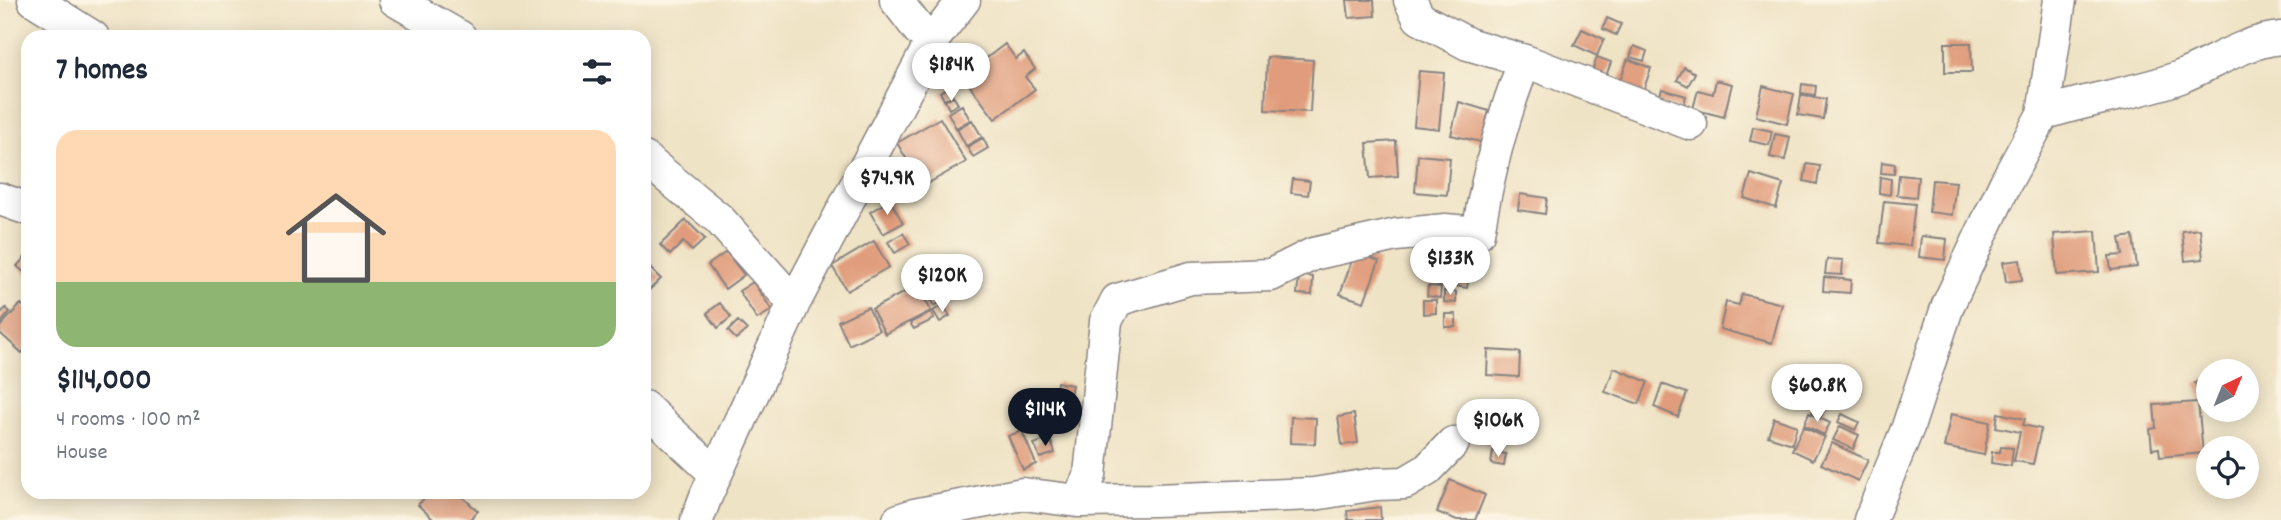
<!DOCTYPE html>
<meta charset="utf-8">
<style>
:root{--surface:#fff;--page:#f2f2f3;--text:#1f2937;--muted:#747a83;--line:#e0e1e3;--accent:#111827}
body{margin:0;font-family:Dekko,sans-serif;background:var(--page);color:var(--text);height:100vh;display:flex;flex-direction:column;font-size:26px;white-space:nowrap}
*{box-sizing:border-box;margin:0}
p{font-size:23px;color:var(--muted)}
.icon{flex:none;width:38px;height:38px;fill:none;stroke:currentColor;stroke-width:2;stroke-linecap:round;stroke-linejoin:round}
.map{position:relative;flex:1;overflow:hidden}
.panel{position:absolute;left:21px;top:30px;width:630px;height:469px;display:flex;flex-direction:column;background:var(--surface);border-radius:21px;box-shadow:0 4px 18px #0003}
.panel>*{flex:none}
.needle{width:46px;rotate:43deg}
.tools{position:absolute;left:2196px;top:359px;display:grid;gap:14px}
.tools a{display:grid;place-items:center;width:63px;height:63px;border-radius:50%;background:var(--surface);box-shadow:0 4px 18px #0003;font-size:35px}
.price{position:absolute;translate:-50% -60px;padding:0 16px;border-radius:24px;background:#fff;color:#222;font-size:23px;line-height:46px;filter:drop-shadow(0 2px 4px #0008)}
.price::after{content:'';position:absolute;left:50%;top:42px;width:21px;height:16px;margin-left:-10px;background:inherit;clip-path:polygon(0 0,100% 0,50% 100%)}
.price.active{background:var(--accent);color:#fff}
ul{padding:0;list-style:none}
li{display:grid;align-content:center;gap:14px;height:371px;padding:0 35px}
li+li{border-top:2px solid var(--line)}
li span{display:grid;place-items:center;height:217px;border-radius:21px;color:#555}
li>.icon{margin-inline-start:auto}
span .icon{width:126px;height:126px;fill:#fffc;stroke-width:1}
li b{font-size:30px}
h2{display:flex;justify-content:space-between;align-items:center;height:84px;padding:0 35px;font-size:30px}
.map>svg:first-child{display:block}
</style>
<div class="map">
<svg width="2281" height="520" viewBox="0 0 2281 520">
<rect width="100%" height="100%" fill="#fcf5e5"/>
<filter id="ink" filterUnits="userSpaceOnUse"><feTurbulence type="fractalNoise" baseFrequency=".0143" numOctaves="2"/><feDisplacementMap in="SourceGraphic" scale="14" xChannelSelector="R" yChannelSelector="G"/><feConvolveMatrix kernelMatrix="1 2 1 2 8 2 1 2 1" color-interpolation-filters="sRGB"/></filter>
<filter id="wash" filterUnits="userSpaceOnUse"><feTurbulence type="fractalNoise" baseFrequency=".00686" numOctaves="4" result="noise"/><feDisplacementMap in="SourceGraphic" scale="28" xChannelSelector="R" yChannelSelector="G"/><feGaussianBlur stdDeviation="1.57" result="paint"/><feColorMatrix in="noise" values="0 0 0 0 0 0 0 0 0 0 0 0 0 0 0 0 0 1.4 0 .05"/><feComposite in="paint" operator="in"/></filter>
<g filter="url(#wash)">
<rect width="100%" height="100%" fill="#efe3c5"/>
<g id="blocks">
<!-- building -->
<path fill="#e09c7c" d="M 1347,0 L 1374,0 L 1375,16 L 1349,18 Z
M 1607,18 L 1621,24 L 1616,35 L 1603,29 Z
M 1582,29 L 1604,39 L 1597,56 L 1574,45 Z
M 1945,43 L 1971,43 L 1972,72 L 1945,72 Z
M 1005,44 L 1016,59 L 1024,53 L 1035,69 L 1025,77 L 1035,89 L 995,119 L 958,70 L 976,57 L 980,63 Z
M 1634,46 L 1647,51 L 1644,61 L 1630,57 Z
M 1267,57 L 1313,60 L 1310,112 L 1265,110 Z
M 1597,57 L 1611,62 L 1605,79 L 1591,75 Z
M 1628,59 L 1651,68 L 1641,97 L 1617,88 Z
M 1684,67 L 1695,73 L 1688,86 L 1677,80 Z
M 1419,71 L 1444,73 L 1439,129 L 1414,126 Z
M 1716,80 L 1732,84 L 1724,117 L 1693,109 L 1698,90 L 1713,94 Z
M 1802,84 L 1816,86 L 1815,95 L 1801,93 Z
M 1763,86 L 1794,94 L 1787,124 L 1756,116 Z
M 949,87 L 953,95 L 944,100 L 940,92 Z
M 1662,89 L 1686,96 L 1683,110 L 1657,103 Z
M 1801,95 L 1826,99 L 1823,119 L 1798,115 Z
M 953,96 L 958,104 L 949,109 L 945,101 Z
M 1459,102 L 1489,111 L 1481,142 L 1451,135 Z
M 962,105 L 970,120 L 956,128 L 948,113 Z
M 940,118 L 966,162 L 925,185 L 922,181 L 914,185 L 903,166 L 909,163 L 897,143 Z
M 972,120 L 982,137 L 966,146 L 957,129 Z
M 1753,127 L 1772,131 L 1769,145 L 1750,141 Z
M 1775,134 L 1790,137 L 1785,160 L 1770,157 Z
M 983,138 L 988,148 L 973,157 L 967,147 Z
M 1396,141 L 1398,176 L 1370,178 L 1367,143 Z
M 1418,155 L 1450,158 L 1447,195 L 1415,192 Z
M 1882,162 L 1895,164 L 1894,174 L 1881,173 Z
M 1807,164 L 1820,166 L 1817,184 L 1804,181 Z
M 1751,174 L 1783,184 L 1776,208 L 1744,198 Z
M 1899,175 L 1918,177 L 1916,197 L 1897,195 Z
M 1880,177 L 1891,179 L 1890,195 L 1879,193 Z
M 1293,179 L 1310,181 L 1308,195 L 1291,193 Z
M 1932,180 L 1956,182 L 1952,215 L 1929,212 Z
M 1520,194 L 1547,198 L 1545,214 L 1518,210 Z
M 890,200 L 903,223 L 883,234 L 870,212 Z
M 1884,201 L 1915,204 L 1910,246 L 1879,243 Z
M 686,220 L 705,239 L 692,251 L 683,242 L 670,255 L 660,245 Z
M 2200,229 L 2203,259 L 2185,261 L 2182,231 Z
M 2096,231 L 2099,272 L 2057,275 L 2054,234 Z
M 903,233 L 910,244 L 895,253 L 888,242 Z
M 1921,236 L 1947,239 L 1945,260 L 1919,257 Z
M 2133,236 L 2137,267 L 2111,270 L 2109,256 L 2123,255 L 2120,238 Z
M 874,241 L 889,267 L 847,291 L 832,266 Z
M 1437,246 L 1473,252 L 1467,288 L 1430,281 Z
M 726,252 L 744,275 L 725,289 L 708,265 Z
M 1355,252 L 1379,261 L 1364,302 L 1340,294 Z
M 28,254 L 28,276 L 17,266 Z
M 1827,259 L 1843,260 L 1842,275 L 1825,274 Z
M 2020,260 L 2022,280 L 2006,282 L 2003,262 Z
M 644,262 L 661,279 L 648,291 L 644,286 Z
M 1299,275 L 1313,277 L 1312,295 L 1297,294 Z
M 1824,277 L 1851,280 L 1850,293 L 1823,291 Z
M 930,279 L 943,301 L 934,306 L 922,284 Z
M 753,282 L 772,310 L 757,319 L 739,291 Z
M 918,285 L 931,311 L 885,334 L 872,309 Z
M 1428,286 L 1441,287 L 1440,298 L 1427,296 Z
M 1444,291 L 1456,292 L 1456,303 L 1444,302 Z
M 1742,294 L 1782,304 L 1772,343 L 1720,329 L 1726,302 L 1739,305 Z
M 1423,300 L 1436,300 L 1436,313 L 1423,314 Z
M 720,303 L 731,317 L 718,328 L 707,313 Z
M 21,304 L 28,310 L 28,346 L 22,353 L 0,333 L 0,327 Z
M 943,305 L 950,316 L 940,322 L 933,311 Z
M 868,307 L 879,330 L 849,345 L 838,321 Z
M 6,308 L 10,312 L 0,324 L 0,314 Z
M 931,312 L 934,319 L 914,329 L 910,323 Z
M 1445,314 L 1456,314 L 1456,327 L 1445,327 Z
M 738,321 L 747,330 L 736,339 L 728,331 Z
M 1488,350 L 1520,352 L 1519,377 L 1487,375 Z
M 1614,368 L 1648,382 L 1639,404 L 1605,392 Z
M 2208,377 L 2208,406 L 2205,408 L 2195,383 Z
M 1057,382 L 1072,385 L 1068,406 L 1054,403 Z
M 1662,384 L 1687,393 L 1678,417 L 1654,407 Z
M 2198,402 L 2203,453 L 2160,457 L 2159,448 L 2152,449 L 2150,429 L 2156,428 L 2154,405 Z
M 1815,405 L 1825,409 L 1821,417 L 1812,412 Z
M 1809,413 L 1830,423 L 1824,435 L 1804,425 Z
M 1998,413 L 2025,419 L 2023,425 L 2041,429 L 2033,464 L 2014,461 L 2020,432 L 1996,427 Z
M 1354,414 L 1358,443 L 1342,445 L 1338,417 Z
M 1842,414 L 1859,422 L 1855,430 L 1838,422 Z
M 1951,414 L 1990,422 L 1984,455 L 1944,447 Z
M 1291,417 L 1316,418 L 1315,444 L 1290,443 Z
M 1774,418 L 1797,426 L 1792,444 L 1768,436 Z
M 1840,426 L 1859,435 L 1853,449 L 1833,440 Z
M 1803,427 L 1825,437 L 1813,460 L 1792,450 Z
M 1022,431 L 1036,464 L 1023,470 L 1008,436 Z
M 1050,438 L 1055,453 L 1040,458 L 1034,444 Z
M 1832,443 L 1868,460 L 1858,481 L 1821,464 Z
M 2001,447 L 2013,448 L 2011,466 L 1991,463 L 1992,452 L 2000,452 Z
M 1493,451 L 1506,454 L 1504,466 L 1491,464 Z
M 1450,480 L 1485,495 L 1475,520 L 1457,520 L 1437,512 Z
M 430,492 L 457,492 L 478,511 L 469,520 L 434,520 L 418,505 Z
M 1380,507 L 1381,520 L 1348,520 L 1347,511 Z"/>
</g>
</g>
<g filter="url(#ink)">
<use href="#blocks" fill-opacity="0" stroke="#888280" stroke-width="2"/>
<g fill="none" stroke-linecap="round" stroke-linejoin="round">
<!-- minor casing -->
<g stroke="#888280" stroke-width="35">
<path id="minor" d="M 34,0 L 93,37
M 395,0 L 460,37
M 896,0 L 919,30 L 932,41
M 1410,0 L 1419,18 L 1468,44 L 1525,61 L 1691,124
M 2043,114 C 2088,98 2136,94 2180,77 C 2213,64 2245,41 2281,38
M 644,158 L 719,219 L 794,303
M 0,199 L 28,209
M 644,407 L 716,474
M 1078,501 L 1090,475 L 1106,321 L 1117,300 L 1191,278 L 1271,275 L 1313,254 L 1396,235 L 1445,230 L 1478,233 C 1488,173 1502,117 1525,61
M 697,520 L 706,496 L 794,303 L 932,41 L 964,0
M 899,520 L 914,515 L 1023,494 L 1078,501 L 1155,500 L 1314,494 L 1376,484 L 1405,483 L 1427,470 L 1453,443
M 1870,520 L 1908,427 L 1948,305 L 2006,182 L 2043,114 L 2060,0"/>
</g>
<!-- minor -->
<use href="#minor" stroke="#fff" stroke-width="32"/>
</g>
</g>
</svg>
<div class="tools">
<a><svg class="needle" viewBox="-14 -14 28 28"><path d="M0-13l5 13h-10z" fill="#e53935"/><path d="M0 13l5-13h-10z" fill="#747a83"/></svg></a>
<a><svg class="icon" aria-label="locate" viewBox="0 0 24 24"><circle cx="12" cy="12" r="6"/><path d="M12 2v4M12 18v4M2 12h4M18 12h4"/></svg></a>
</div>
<b class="price" style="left:951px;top:103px">$184K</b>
<b class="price" style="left:887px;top:217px">$74.9K</b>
<b class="price" style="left:1450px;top:297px">$133K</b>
<b class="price" style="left:942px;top:314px">$120K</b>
<b class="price" style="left:1817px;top:424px">$60.8K</b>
<b class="price active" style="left:1045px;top:448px">$114K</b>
<b class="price" style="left:1498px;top:459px">$106K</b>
<section class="panel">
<h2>7 homes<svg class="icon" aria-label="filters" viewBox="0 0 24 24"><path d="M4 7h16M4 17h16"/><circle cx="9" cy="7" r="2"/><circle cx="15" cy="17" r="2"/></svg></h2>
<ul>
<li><span style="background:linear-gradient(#ffd9b3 70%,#8fb573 0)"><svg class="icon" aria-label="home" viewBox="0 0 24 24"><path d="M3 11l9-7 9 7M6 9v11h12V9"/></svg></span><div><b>$114,000</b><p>4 rooms · 100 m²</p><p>House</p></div></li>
</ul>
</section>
</div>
